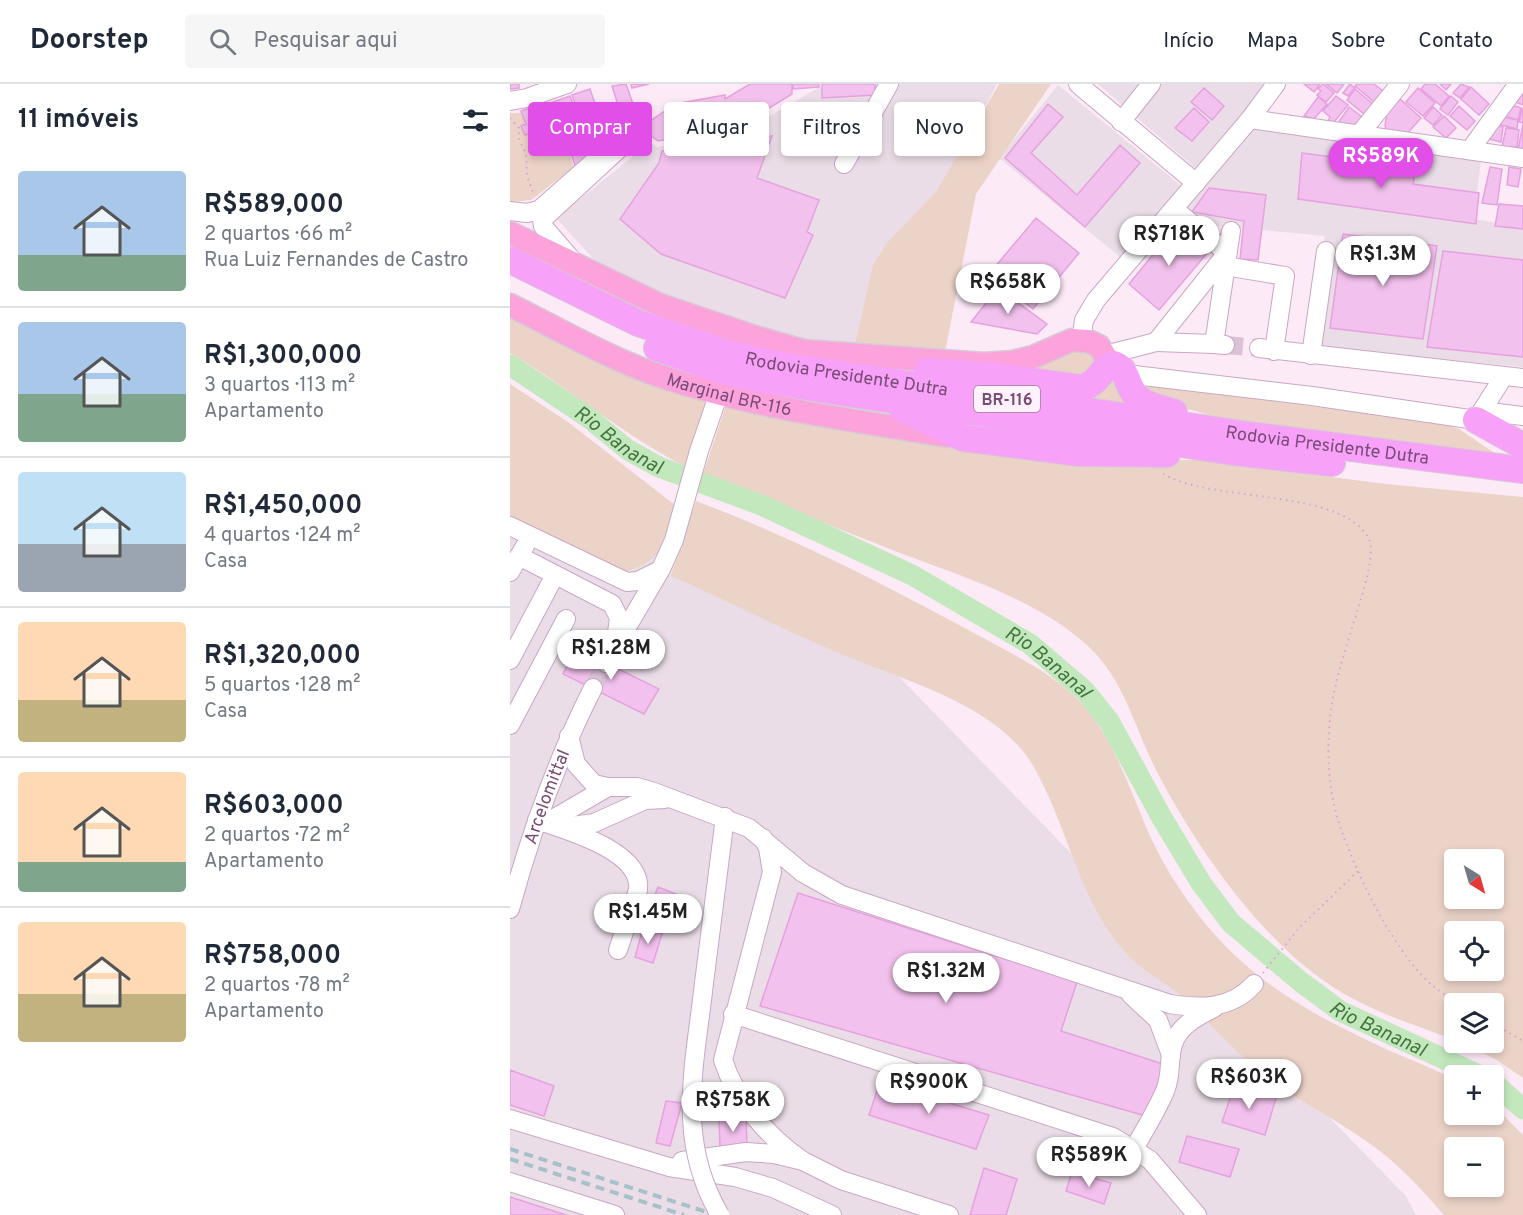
<!DOCTYPE html>
<html lang="pt">
<meta charset="utf-8">
<style>
:root{--surface:#fff;--page:#f6f6f7;--text:#1f2937;--muted:#747a83;--line:#e0e1e3;--accent:#e14ee8}
body{margin:0;font-family:Overpass,sans-serif;background:var(--page);color:var(--text);height:100vh;display:flex;flex-direction:column;font-size:22px;white-space:nowrap}
*{box-sizing:border-box;margin:0}
p{font-size:20px;color:var(--muted)}
.icon{flex:none;width:33px;height:33px;fill:none;stroke:currentColor;stroke-width:2;stroke-linecap:round;stroke-linejoin:round}
.map{position:relative;flex:1;overflow:hidden}
.panel{display:flex;flex-direction:column;background:var(--surface);width:510px}
.panel>*{flex:none}
.banner{position:absolute;left:18px;top:18px;width:570px;height:54px;display:flex;gap:12px}
.needle{width:39px;rotate:143deg}
.buttons{position:absolute;left:934px;top:765px;display:grid;gap:12px}
.buttons a{display:grid;place-items:center;width:60px;height:60px;border-radius:6px;background:var(--surface);box-shadow:0 3px 9px #0003;font-size:30px}
.price{position:absolute;translate:-50% -51px;padding:0 14px;border-radius:21px;background:#fff;color:#222;font-size:20px;line-height:39px;filter:drop-shadow(0 2px 3px #0008)}
.price::after{content:'';position:absolute;left:50%;top:36px;width:18px;height:14px;margin-left:-9px;background:inherit;clip-path:polygon(0 0,100% 0,50% 100%)}
.price.current{background:var(--accent);color:#fff}
ul{padding:0;list-style:none}
li{display:flex;align-items:center;gap:18px;height:150px;padding:0 18px}
li+li{border-top:2px solid var(--line)}
li span{display:grid;place-items:center;flex:none;width:168px;height:120px;border-radius:6px;color:#555}
li>.icon{margin-inline-start:auto}
span .icon{width:72px;height:72px;fill:#fffc;stroke-width:1}
li b{font-size:26px}
h2{display:flex;justify-content:space-between;align-items:center;height:72px;padding:0 18px;font-size:26px}
.tag{padding:0 21px;border-radius:6px;background:var(--surface);box-shadow:0 3px 9px #0003;font-size:21px;line-height:54px}
.tag.current{background:var(--accent);color:#fff}
header{display:flex;align-items:center;gap:36px;box-sizing:border-box;height:84px;padding:0 30px;background:var(--surface);border-bottom:2px solid var(--line)}
header strong{font-size:28px}
nav{display:flex;gap:33px;margin-inline-start:auto;font-size:21px}
.search{width:420px;height:54px;background:var(--page);display:flex;align-items:center;gap:15px;box-sizing:border-box;padding:0 21px;border-radius:6px;color:var(--muted);font-size:22px}
main{display:flex;flex:1;min-height:0}
.map>svg:first-child{display:block}
</style>
<header>
<strong>Doorstep</strong>
<div class="search"><svg class="icon" aria-label="search" viewBox="0 0 24 24"><circle cx="10" cy="10" r="6"/><path d="M15 15l6 6"/></svg>Pesquisar aqui</div>
<nav><a>Início</a><a>Mapa</a><a>Sobre</a><a>Contato</a></nav>
</header>
<main>
<section class="panel">
<h2>11 imóveis<svg class="icon" aria-label="filters" viewBox="0 0 24 24"><path d="M4 7h16M4 17h16"/><circle cx="9" cy="7" r="2"/><circle cx="15" cy="17" r="2"/></svg></h2>
<ul>
<li><span style="background:linear-gradient(#a9c7e8 70%,#7fa58c 0)"><svg class="icon" aria-label="home" viewBox="0 0 24 24"><path d="M3 11l9-7 9 7M6 9v11h12V9"/></svg></span><div><b>R$589,000</b><p>2 quartos · 66 m²</p><p>Rua Luiz Fernandes de Castro</p></div></li>
<li><span style="background:linear-gradient(#a9c7e8 60%,#7fa58c 0)"><svg class="icon" aria-label="home" viewBox="0 0 24 24"><path d="M3 11l9-7 9 7M6 9v11h12V9"/></svg></span><div><b>R$1,300,000</b><p>3 quartos · 113 m²</p><p>Apartamento</p></div></li>
<li><span style="background:linear-gradient(#bfe0f5 60%,#9aa5b1 0)"><svg class="icon" aria-label="home" viewBox="0 0 24 24"><path d="M3 11l9-7 9 7M6 9v11h12V9"/></svg></span><div><b>R$1,450,000</b><p>4 quartos · 124 m²</p><p>Casa</p></div></li>
<li><span style="background:linear-gradient(#ffd9b3 65%,#c2b280 0)"><svg class="icon" aria-label="home" viewBox="0 0 24 24"><path d="M3 11l9-7 9 7M6 9v11h12V9"/></svg></span><div><b>R$1,320,000</b><p>5 quartos · 128 m²</p><p>Casa</p></div></li>
<li><span style="background:linear-gradient(#ffd9b3 75%,#7fa58c 0)"><svg class="icon" aria-label="home" viewBox="0 0 24 24"><path d="M3 11l9-7 9 7M6 9v11h12V9"/></svg></span><div><b>R$603,000</b><p>2 quartos · 72 m²</p><p>Apartamento</p></div></li>
<li><span style="background:linear-gradient(#ffd9b3 60%,#c2b280 0)"><svg class="icon" aria-label="home" viewBox="0 0 24 24"><path d="M3 11l9-7 9 7M6 9v11h12V9"/></svg></span><div><b>R$758,000</b><p>2 quartos · 78 m²</p><p>Apartamento</p></div></li>
</ul>
</section>
<div class="map">
<svg width="1013" height="1131" viewBox="0 0 1013 1131">
<rect width="100%" height="100%" fill="#fdeaf7"/>
<!-- industrial -->
<path fill="#eadde7" d="M 315,0 L 487,0 L 348,264 L 293,256 L 177,222 L 88,180 L 46,134 L 140,59 L 147,63 L 225,52 Z
M 588,0 L 757,0 L 685,84 Z
M 548,1 L 674,104 L 615,177 L 489,74 Z
M 747,43 L 971,76 L 964,135 L 1013,143 L 1013,283 L 799,263 L 815,152 L 688,140 L 673,128 Z
M 0,360 L 353,556 L 896,1112 L 906,1131 L 0,1131 Z"/>
<!-- green -->
<path fill="#ecd3c8" fill-rule="evenodd" d="M 489,0 L 541,0 L 466,110 L 435,268 L 344,265 L 363,181 L 377,159 L 426,108 Z
M 42,17 L 64,83 L 21,116 L 0,118 L 0,29 L 8,29 Z
M 0,227 L 201,316 L 178,384 C 114,352 61,305 0,269 Z
M 567,261 L 587,275 L 582,294 L 524,285 Z
M 602,291 L 631,322 L 574,314 Z
M 626,299 L 930,339 L 949,345 L 986,370 L 727,339 L 646,316 Z
M 0,300 L 58,338 L 165,421 C 161,434 158,453 151,465 C 144,475 124,489 112,486 C 79,479 30,447 0,431 Z
M 217,318 L 630,376 L 688,376 L 876,400 L 1013,413 L 1013,994 L 987,976 L 952,959 L 984,958 L 984,920 L 945,920 L 945,956 C 907,942 866,929 831,908 C 754,862 688,766 647,688 C 625,645 615,597 579,563 C 528,516 454,493 390,469 C 324,443 259,416 192,393 ZM 945,776 L 984,776 L 984,814 L 945,814 ZM 945,848 L 984,848 L 984,886 L 945,886 Z
M 186,417 C 282,453 374,500 464,549 C 502,570 546,590 575,623 C 614,669 626,732 656,783 C 708,871 767,914 859,957 C 887,971 917,981 945,996 L 945,1030 L 984,1030 L 984,1022 L 1013,1051 L 1013,1131 L 934,1131 C 911,1105 888,1079 859,1059 C 824,1034 784,1015 750,988 C 722,965 698,936 671,912 C 657,899 639,891 625,878 C 569,825 560,744 522,680 C 484,617 381,593 317,564 C 264,541 214,515 161,492 ZM 945,1064 L 984,1064 L 984,1102 L 945,1102 Z"/>
<g fill="none" stroke-linecap="round" stroke-linejoin="round">
<!-- river -->
<g stroke="#c3e8be" stroke-width="21">
<path id="s1" d="M 0,281 L 79,334 L 118,366 L 149,383 L 251,421 L 402,491 L 520,560 L 575,607 L 599,637 L 652,734 L 691,799 L 721,839 L 791,898 L 830,927 L 971,992"/>
<path d="M 984,999 L 1013,1025"/>
</g>
</g>
<!-- building -->
<path fill="#f3c1ed" stroke="#e6a1df" stroke-width="1.5" d="M 0,0 L 9,0 L 9,4 L 0,5 Z
M 116,0 L 123,20 L 109,24 L 102,2 Z
M 121,0 L 139,0 L 122,4 Z
M 240,0 L 282,0 L 282,10 L 230,42 L 148,57 L 130,44 L 165,20 L 215,11 L 215,15 Z
M 283,0 L 309,0 L 309,3 L 283,5 Z
M 312,0 L 365,0 L 365,11 L 312,14 Z
M 794,0 L 810,0 L 804,8 Z
M 813,0 L 824,9 L 816,18 L 807,11 L 811,7 L 808,5 Z
M 816,0 L 834,0 L 827,9 Z
M 840,0 L 845,4 L 838,12 L 833,9 Z
M 847,0 L 864,0 L 873,7 L 864,18 L 845,2 Z
M 915,0 L 925,0 L 939,12 L 931,22 L 911,5 Z
M 930,0 L 941,0 L 936,6 Z
M 951,0 L 959,3 L 950,14 L 943,9 Z
M 961,3 L 979,20 L 969,31 L 951,15 Z
M 694,4 L 714,22 L 702,36 L 681,18 Z
M 908,4 L 925,19 L 913,32 L 896,18 Z
M 80,5 L 95,49 L 81,63 L 62,11 Z
M 845,5 L 863,20 L 854,30 L 837,16 Z
M 1013,8 L 1013,21 L 1005,18 Z
M 60,12 L 81,70 L 66,84 L 43,18 Z
M 826,12 L 838,21 L 824,38 L 818,37 L 820,33 L 813,27 Z
M 941,12 L 948,18 L 938,31 L 930,25 Z
M 808,13 L 817,20 L 804,35 L 794,32 Z
M 889,14 L 911,34 L 895,52 L 877,47 L 875,42 L 877,29 Z
M 538,20 L 553,33 L 521,69 L 567,111 L 610,61 L 630,79 L 575,143 L 495,74 Z
M 1002,21 L 1011,24 L 1008,36 L 994,32 Z
M 949,22 L 965,37 L 957,46 L 940,32 Z
M 24,23 L 31,46 L 15,51 L 11,42 L 16,40 L 11,27 Z
M 839,23 L 856,36 L 845,43 L 826,42 Z
M 923,23 L 932,31 L 923,41 L 914,34 Z
M 684,24 L 699,38 L 682,57 L 665,44 Z
M 1012,25 L 1013,25 L 1013,39 L 1009,38 Z
M 934,32 L 946,44 L 936,54 L 923,43 Z
M 993,33 L 1008,36 L 1007,45 L 988,40 Z
M 1013,40 L 1013,67 L 1008,66 Z
M 987,41 L 993,43 L 991,58 L 979,55 Z
M 996,44 L 1009,46 L 1007,63 L 992,63 Z
M 262,52 L 247,94 L 309,116 L 297,148 L 303,151 L 275,214 L 151,170 L 110,135 L 149,79 L 152,67 Z
M 29,57 L 33,68 L 23,71 L 19,61 Z
M 792,69 L 906,84 L 903,100 L 969,109 L 966,140 L 788,115 Z
M 980,83 L 992,85 L 987,121 L 972,119 Z
M 999,83 L 1011,85 L 1008,103 L 997,101 Z
M 699,104 L 756,111 L 748,176 L 730,175 L 734,137 L 682,128 Z
M 989,120 L 1013,122 L 1013,145 L 985,142 Z
M 526,134 L 569,169 L 523,225 L 479,190 Z
M 668,140 L 699,167 L 649,226 L 619,200 Z
M 833,150 L 927,162 L 913,255 L 820,244 Z
M 933,167 L 1013,176 L 1013,273 L 917,263 Z
M 488,204 L 537,240 L 527,250 L 461,238 Z
M 66,564 L 149,605 L 134,630 L 53,590 Z
M 148,803 L 168,811 L 156,842 L 136,834 Z
M 288,809 L 567,898 L 551,947 L 656,981 L 636,1032 L 250,922 Z
M 133,844 L 152,850 L 143,879 L 125,873 Z
M 0,986 L 44,1002 L 34,1032 L 0,1021 Z
M 370,998 L 479,1031 L 466,1065 L 359,1031 Z
M 725,1000 L 766,1014 L 755,1051 L 712,1038 Z
M 156,1017 L 172,1019 L 160,1062 L 146,1059 Z
M 209,1034 L 236,1035 L 237,1062 L 210,1063 Z
M 677,1052 L 729,1065 L 720,1093 L 669,1078 Z
M 474,1084 L 507,1095 L 496,1131 L 460,1131 Z
M 562,1088 L 601,1099 L 594,1120 L 556,1107 Z
M 0,1113 L 56,1131 L 0,1131 Z"/>
<g fill="none" stroke-linecap="round" stroke-linejoin="round">
<!-- minor-tunnel -->
<path stroke="#dcc2d7" stroke-width="18" stroke-dasharray="18 9" stroke-linecap="butt" d="M 715,261 L 749,264
M 83,604 L 96,579"/>
<!-- minor casing -->
<g stroke="#c9a7c4" stroke-width="20">
<g id="minor">
<path d="M 568,0 L 686,99"/>
<path d="M 0,17 L 17,14 L 57,0"/>
<path d="M 740,35 L 1013,74"/>
<path d="M 611,38 L 641,0"/>
<path d="M 848,52 L 890,0"/>
<path d="M 960,66 L 1008,0"/>
<path d="M 334,80 L 379,0"/>
<path d="M 0,127 L 17,129 L 29,126 L 121,45 L 123,52 L 32,136 L 33,142 L 63,177"/>
<path d="M 715,182 L 775,192 L 764,267"/>
<path d="M 571,256 L 574,236 L 586,216 L 740,35 L 766,0"/>
<path d="M 646,258 L 704,260"/>
<path d="M 715,261 L 704,260 L 721,147"/>
<path d="M 749,264 L 1013,294"/>
<path d="M 595,271 L 646,258 L 717,169 L 664,125"/>
<path d="M 801,271 L 816,167"/>
<path d="M 616,290 L 802,312 L 966,336 L 994,292"/>
<path d="M 972,327 L 1013,332"/>
<path d="M 0,442 L 117,498 L 128,497 L 150,486"/>
<path d="M 9,472 L 102,520 L 109,534 L 106,556"/>
<path d="M 0,488 L 15,462"/>
<path d="M 0,576 L 45,491"/>
<path d="M 96,579 L 151,485 L 164,456 L 189,367 L 209,309"/>
<path d="M 0,641 L 56,535"/>
<path d="M 59,652 L 66,680 L 84,700 L 98,703 L 127,703 L 144,708 L 239,744 L 293,789 L 332,811 L 660,920 C 691,925 722,925 744,900"/>
<path d="M 27,736 C 56,746 133,767 128,806 L 108,866"/>
<path d="M 36,739 L 98,703"/>
<path d="M 55,743 L 84,739 L 135,716 L 155,715"/>
<path d="M 253,754 L 258,764 L 262,788 L 213,976 C 226,1017 258,1053 293,1077"/>
<path id="s2" d="M 0,825 C 21,748 47,675 83,604"/>
<path d="M 194,899 L 215,733"/>
<path d="M 621,911 L 648,936 L 661,971"/>
<path d="M 223,930 L 603,1053 L 640,1076 L 687,1131"/>
<path d="M 0,1035 L 159,1083 L 225,1093 L 263,1104 L 322,1131"/>
<path d="M 624,1065 C 635,1045 647,1026 655,1007 C 662,991 658,976 663,961 C 668,942 688,932 704,924"/>
<path d="M 172,1077 L 236,1068 L 264,1070 L 293,1077 L 331,1096 L 439,1131"/>
<path d="M 0,1098 L 105,1131"/>
</g>
</g>
<!-- major casing -->
<g stroke="#d7c9d6" stroke-width="25">
<g id="major">
<path d="M 0,149 L 150,221 L 245,253 L 294,267 L 474,280 L 503,278 L 523,273 L 562,256 L 578,257 L 589,262 L 600,280"/>
<path id="s3" d="M 0,221 C 50,246 100,275 153,293 C 245,324 343,336 438,352"/>
</g>
</g>
<!-- highway casing -->
<g stroke="#d7c9d6" stroke-width="28">
<g id="highway">
<path id="s4" d="M 0,176 L 128,239 L 217,269 L 259,279 L 739,351 L 1013,386"/>
<path d="M 147,264 L 213,287 L 252,296 L 723,368 L 822,379"/>
<path d="M 417,287 L 485,292 L 571,304 C 590,300 590,283 604,280 C 619,285 616,304 628,314 C 637,322 652,325 664,328"/>
<path d="M 392,325 L 453,354 L 569,369 L 657,370"/>
<path d="M 966,336 L 1013,362"/>
</g>
</g>
<!-- path -->
<path stroke="#d9a3d3" stroke-width="2" stroke-dasharray="1.5 4.5" stroke-linecap="butt" d="M 0,34 L 9,44 L 9,55 L 16,70 L 17,92 L 24,111
M 653,390 C 704,419 828,404 858,453 C 863,462 860,474 859,484 C 847,539 821,592 819,649 C 817,678 820,711 829,739 C 844,786 885,870 922,901 C 930,908 939,913 948,920
M 753,889 L 788,845 L 849,786
M 984,940 L 1013,957"/>
<!-- minor -->
<use href="#minor" stroke="#fff" stroke-width="18"/>
<!-- major -->
<use href="#major" stroke="#fca3dc" stroke-width="22"/>
<!-- highway -->
<use href="#highway" stroke="#f7a1f8" stroke-width="26"/>
<!-- rail -->
<path stroke="#a7c0c9" stroke-width="4" stroke-dasharray="9 6" stroke-linecap="butt" d="M 0,1065 L 206,1131
M 0,1075 L 174,1131"/>
<!-- minor-bridge casing -->
<g stroke="#c9a7c4" stroke-width="20" stroke-linecap="butt">
<path id="minor-bridge" d="M 194,899 C 185,981 165,1055 210,1131"/>
</g>
<!-- minor-bridge -->
<use href="#minor-bridge" stroke="#fff" stroke-width="18"/>
</g>
<g text-anchor="middle" stroke-width="4.5" stroke-linejoin="round" paint-order="stroke">
<!-- shield labels -->
<rect fill="#fff2fa" stroke="#a17e9e" stroke-width="1.5" x="464" y="302" width="66" height="26" rx="4.5"/>
<g font-size="16" font-weight="bold" fill="#794c76">
<text x="497" y="321">BR-116</text>
</g>
<!-- street labels -->
<g font-size="18" fill="#794c76" stroke="#fff2fa">
<text dy="6" stroke="none"><textPath href="#s4" startOffset="358">Rodovia Presidente Dutra</textPath></text>
<text dy="6" stroke="none"><textPath href="#s3" startOffset="238">Marginal BR-116</textPath></text>
<text dy="6" stroke="none"><textPath href="#s4" startOffset="844">Rodovia Presidente Dutra</textPath></text>
<text dy="6" stroke="none"><textPath href="#s2" startOffset="118">Arcelomittal</textPath></text>
</g>
<!-- water labels -->
<g font-size="20" font-style="italic" fill="#42773c" stroke="#fff2fa">
<text dy="7" stroke="none"><textPath href="#s1" startOffset="132">Rio Bananal</textPath></text>
<text dy="7" stroke="none"><textPath href="#s1" startOffset="618">Rio Bananal</textPath></text>
<text dy="7" stroke="none"><textPath href="#s1" startOffset="1122">Rio Bananal</textPath></text>
</g>
</g>
</svg>
<div class="buttons">
<a><svg class="needle" viewBox="-14 -14 28 28"><path d="M0-13l5 13h-10z" fill="#e53935"/><path d="M0 13l5-13h-10z" fill="#747a83"/></svg></a>
<a><svg class="icon" aria-label="locate" viewBox="0 0 24 24"><circle cx="12" cy="12" r="6"/><path d="M12 2v4M12 18v4M2 12h4M18 12h4"/></svg></a>
<a><svg class="icon" aria-label="layers" viewBox="0 0 24 24"><path d="M12 4l9 5-9 5-9-5zM3 14l9 5 9-5"/></svg></a>
<a>+</a>
<a>−</a>
</div>
<b class="price current" style="left:871px;top:105px">R$589K</b>
<b class="price" style="left:659px;top:183px">R$718K</b>
<b class="price" style="left:873px;top:203px">R$1.3M</b>
<b class="price" style="left:498px;top:231px">R$658K</b>
<b class="price" style="left:101px;top:597px">R$1.28M</b>
<b class="price" style="left:138px;top:861px">R$1.45M</b>
<b class="price" style="left:436px;top:920px">R$1.32M</b>
<b class="price" style="left:739px;top:1026px">R$603K</b>
<b class="price" style="left:419px;top:1031px">R$900K</b>
<b class="price" style="left:223px;top:1049px">R$758K</b>
<b class="price" style="left:579px;top:1104px">R$589K</b>
<div class="banner">
<a class="tag current">Comprar</a>
<a class="tag">Alugar</a>
<a class="tag">Filtros</a>
<a class="tag">Novo</a>
</div>
</div>
</main>
